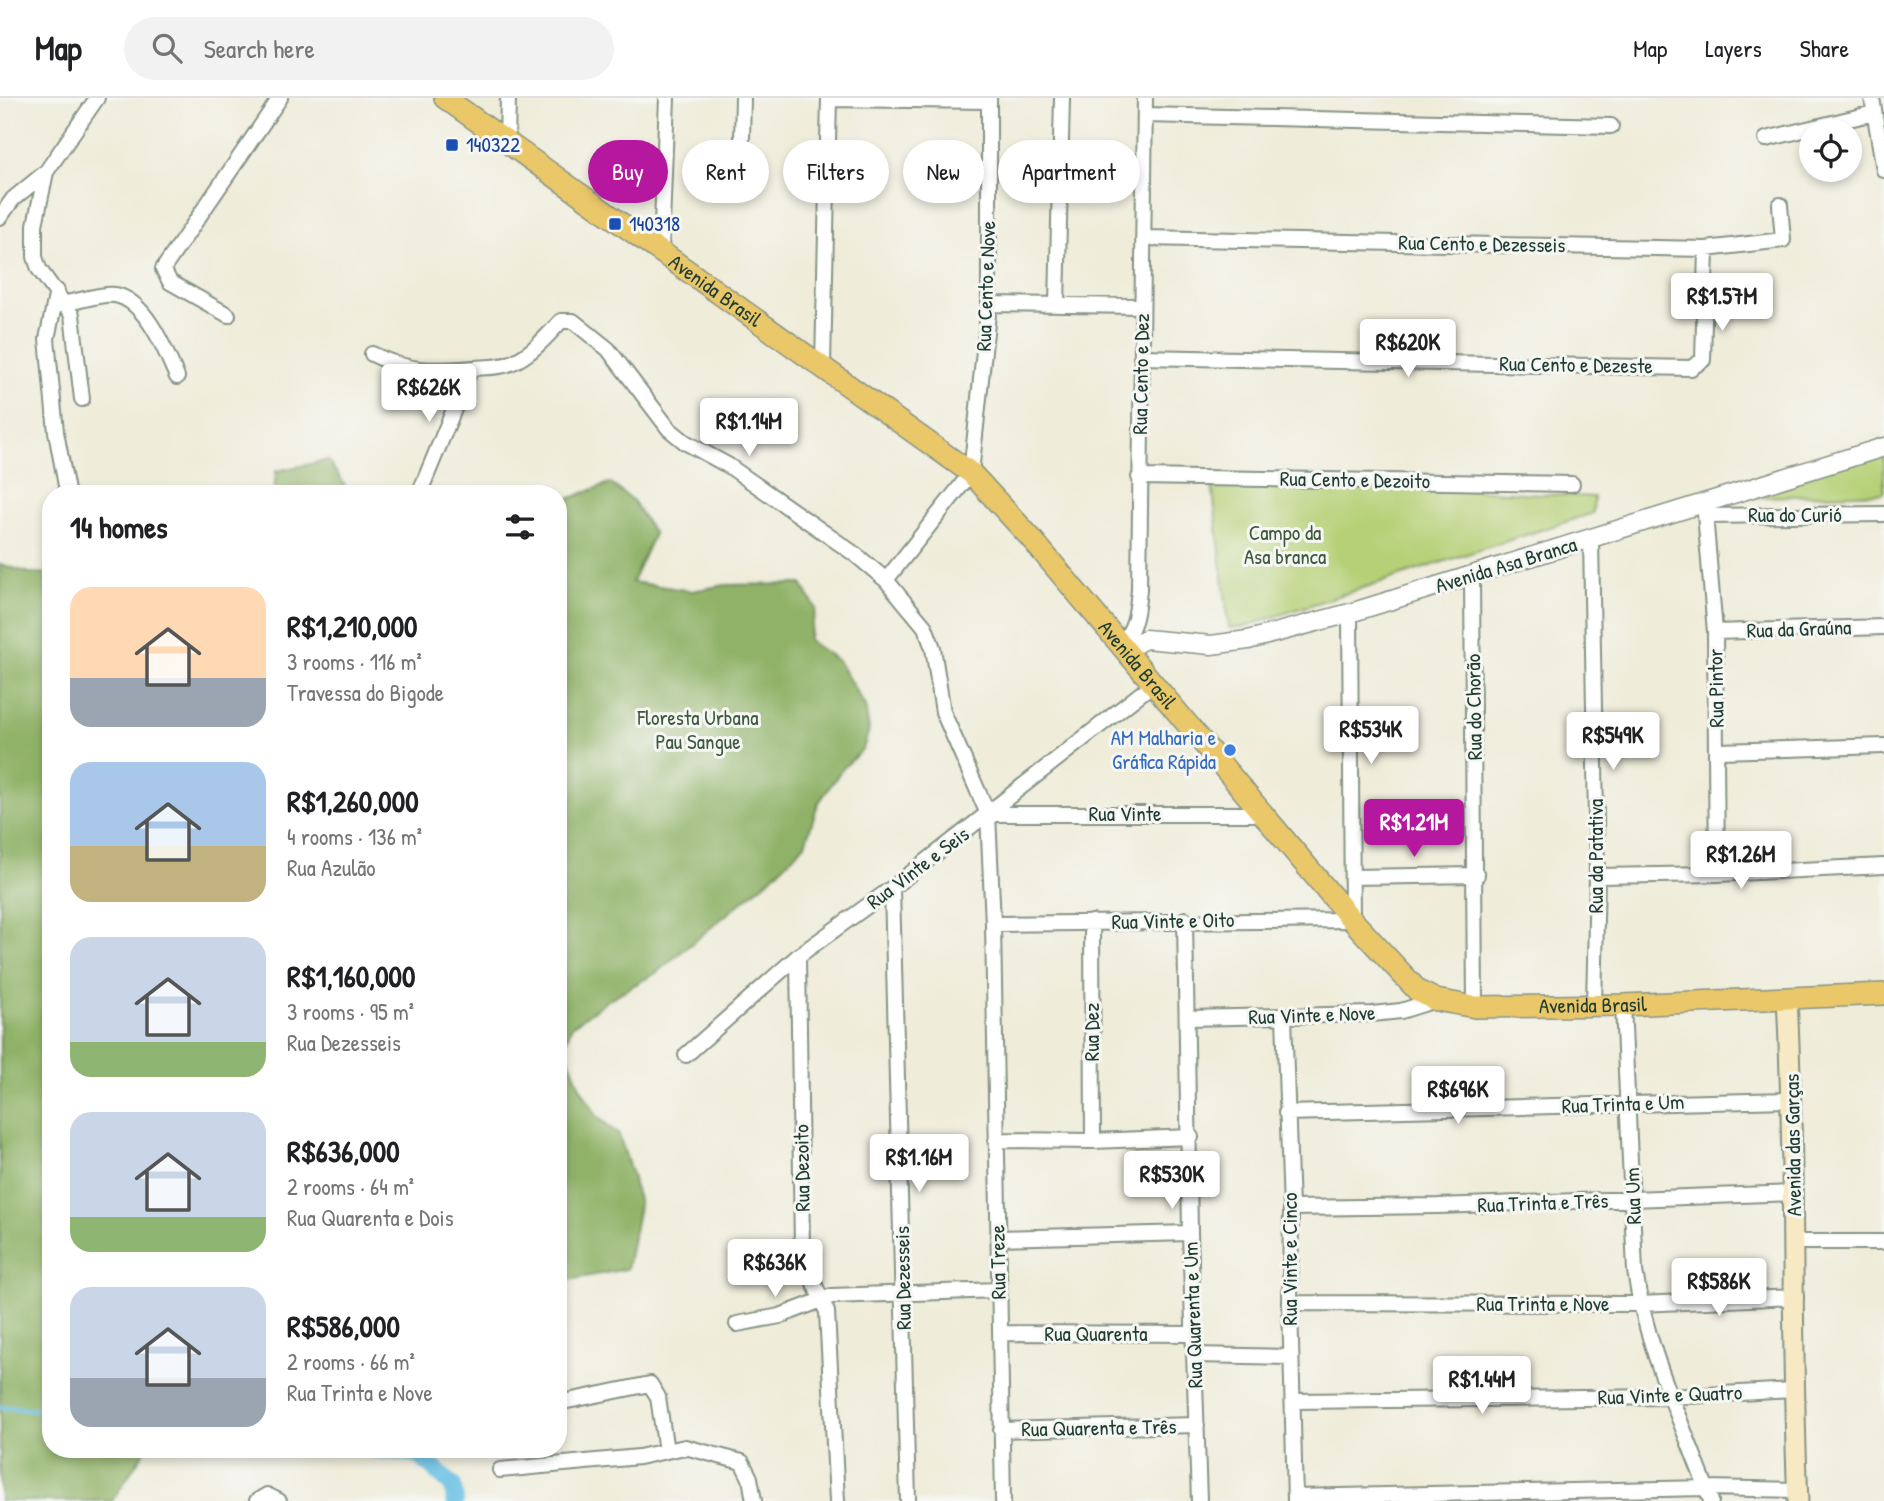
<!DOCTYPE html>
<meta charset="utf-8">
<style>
:root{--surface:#fff;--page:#f2f2f2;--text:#202124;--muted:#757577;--line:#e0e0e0;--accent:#b5179e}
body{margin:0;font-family:"Patrick Hand",sans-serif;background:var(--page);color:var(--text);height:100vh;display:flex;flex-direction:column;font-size:26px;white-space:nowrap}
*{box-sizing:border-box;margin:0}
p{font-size:23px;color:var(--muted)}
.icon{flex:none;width:38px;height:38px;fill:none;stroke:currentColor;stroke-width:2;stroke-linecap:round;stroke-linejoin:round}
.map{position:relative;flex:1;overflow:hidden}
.details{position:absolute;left:42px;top:387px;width:525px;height:973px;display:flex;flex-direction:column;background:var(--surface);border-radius:28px;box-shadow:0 4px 10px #0003}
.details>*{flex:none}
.guide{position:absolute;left:588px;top:42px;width:665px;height:63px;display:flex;gap:14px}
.tools{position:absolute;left:1799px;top:21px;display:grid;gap:14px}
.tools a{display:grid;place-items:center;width:63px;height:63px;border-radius:50%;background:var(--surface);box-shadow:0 4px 10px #0003;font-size:35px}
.price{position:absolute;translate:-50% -60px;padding:0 16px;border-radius:7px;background:#fff;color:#222;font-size:23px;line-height:46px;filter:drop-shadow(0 2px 4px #0008)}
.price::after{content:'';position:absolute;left:50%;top:42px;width:21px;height:16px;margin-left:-10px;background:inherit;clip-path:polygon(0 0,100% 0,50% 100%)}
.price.selected{background:var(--accent);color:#fff}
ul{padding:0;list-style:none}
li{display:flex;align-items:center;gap:21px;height:175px;padding:0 28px}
li span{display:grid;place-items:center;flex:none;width:196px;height:140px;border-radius:21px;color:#555}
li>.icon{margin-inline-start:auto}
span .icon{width:84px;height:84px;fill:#fffc;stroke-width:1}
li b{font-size:30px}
h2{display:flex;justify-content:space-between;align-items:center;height:84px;padding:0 28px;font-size:30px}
.chip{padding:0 24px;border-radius:32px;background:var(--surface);box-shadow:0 4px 10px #0003;font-size:24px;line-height:63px}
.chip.selected{background:var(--accent);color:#fff}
header{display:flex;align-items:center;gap:42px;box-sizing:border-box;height:98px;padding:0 35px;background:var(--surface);border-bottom:2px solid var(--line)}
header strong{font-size:33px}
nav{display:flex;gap:38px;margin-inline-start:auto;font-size:24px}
.search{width:490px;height:63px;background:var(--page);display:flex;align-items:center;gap:18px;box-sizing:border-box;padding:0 24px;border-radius:38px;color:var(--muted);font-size:26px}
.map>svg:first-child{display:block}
</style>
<header>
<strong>Map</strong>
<div class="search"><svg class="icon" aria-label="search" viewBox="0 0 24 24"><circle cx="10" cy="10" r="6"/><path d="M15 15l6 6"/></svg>Search here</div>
<nav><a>Map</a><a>Layers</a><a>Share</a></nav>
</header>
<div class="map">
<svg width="1884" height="1403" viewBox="0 0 1884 1403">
<rect width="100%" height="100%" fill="#f6f6f2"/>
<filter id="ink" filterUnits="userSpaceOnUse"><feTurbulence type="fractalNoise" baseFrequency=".0143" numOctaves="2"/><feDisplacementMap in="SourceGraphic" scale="14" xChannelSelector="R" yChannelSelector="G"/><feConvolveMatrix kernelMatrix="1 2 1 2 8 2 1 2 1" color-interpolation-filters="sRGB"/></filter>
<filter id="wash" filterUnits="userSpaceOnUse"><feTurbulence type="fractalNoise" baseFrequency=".00686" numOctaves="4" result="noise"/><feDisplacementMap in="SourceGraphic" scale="28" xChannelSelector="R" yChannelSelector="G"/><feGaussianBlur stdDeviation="1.57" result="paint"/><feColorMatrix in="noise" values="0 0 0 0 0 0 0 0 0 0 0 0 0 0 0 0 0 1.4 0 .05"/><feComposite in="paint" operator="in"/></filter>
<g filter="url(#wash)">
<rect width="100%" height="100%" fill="#efecd9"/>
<!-- green -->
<path fill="#b5d076" stroke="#6a8655" stroke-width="2" d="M 1884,350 L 1884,395 L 1731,400 Z
M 1211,377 L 1594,399 L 1593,415 L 1243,529 L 1229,530 Z"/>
<!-- forest -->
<path fill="#90b267" stroke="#58784e" stroke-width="2" d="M 328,362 L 350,395 L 274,395 L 276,373 Z
M 610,385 L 633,403 L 654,436 L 632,484 L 692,493 L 725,487 L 802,486 L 816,511 L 808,542 L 838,563 L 865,608 L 869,632 L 863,651 L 842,671 L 818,706 L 805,746 L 773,778 L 656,875 L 609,901 L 572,928 L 564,948 L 580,989 L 597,1018 L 619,1037 L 632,1077 L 639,1107 L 627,1171 L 558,1184 L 558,405 Z
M 0,466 L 29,475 L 51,476 L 51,1351 L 146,1351 L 112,1403 L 0,1403 Z"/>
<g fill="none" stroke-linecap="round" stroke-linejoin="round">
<!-- stream -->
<path stroke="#65bfe3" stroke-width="5" d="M 0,1309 L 51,1312"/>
<!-- canal -->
<path stroke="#65bfe3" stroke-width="18" d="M 374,1351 L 418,1356 L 453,1388 L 455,1403"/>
</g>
</g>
<g filter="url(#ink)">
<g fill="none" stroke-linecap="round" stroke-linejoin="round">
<!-- minor casing -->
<g stroke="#879486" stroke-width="18">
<path id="minor" d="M 1872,0 L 1884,72
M 829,1 L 989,3
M 1145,17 L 1611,28
M 742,41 L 743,0
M 1766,41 L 1874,15
M 507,43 L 508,0
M 46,74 L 35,127 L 35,159 L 39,171 L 72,217 L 82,301
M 0,119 L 13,101 L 46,74 L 97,0
M 1144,140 L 1706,151 L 1783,142 L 1780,107
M 661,151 L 667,0
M 57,193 L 47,241 L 56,334 L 67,393
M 66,205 C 81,203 101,195 115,197 C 146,202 166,254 177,279
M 989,206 L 1142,208
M 1057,207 L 1062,0
M 228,217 L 170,184 L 163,171 L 280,0
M 372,256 C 410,275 433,273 473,270 C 485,269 500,270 511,265 C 531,257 547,238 561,223 L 573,223 L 608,251 L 669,331 L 685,344 L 729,368 L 856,457 L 886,482 L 925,529 L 933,550 L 943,614 L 988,716 L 993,826 L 1003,1403
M 1141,259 L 1691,270 L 1703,262 L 1706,151
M 823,267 L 829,0
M 1139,379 L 1572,386
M 419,396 L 471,270
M 1704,404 L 1715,534 L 1717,776
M 1705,418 L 1884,416
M 1591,441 L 1597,778 L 1594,907
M 1472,477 L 1475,909
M 886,482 L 971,375 L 989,206 L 989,0
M 1715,534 L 1884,529
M 1119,547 C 1136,532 1137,512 1139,491 L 1145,0
M 1718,653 L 1884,648
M 988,716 L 1262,716
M 1597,778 L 1717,776 L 1884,768
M 1352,779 L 1477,777
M 892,790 L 908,1403
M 1185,821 L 1190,1135 L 1199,1403
M 1092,824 L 1093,1043
M 993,826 L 1352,822 L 1350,515
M 798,858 L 802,1150 L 809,1174 L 827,1214 L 837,1403
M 1623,907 L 1635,1173 C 1646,1253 1684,1327 1711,1403
M 1284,919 L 1291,1110 L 1290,1205 L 1295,1403
M 1187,920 L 1372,916 L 1401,913 L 1436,902
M 686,957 L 798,858 L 892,790 L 1153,586
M 1286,1015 L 1792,1002
M 996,1042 L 1093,1043 L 1191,1039
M 1291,1110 L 1438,1108 L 1794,1095
M 998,1140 L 1190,1135
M 1795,1144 L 1884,1144
M 1290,1205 L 1640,1206 L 1796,1199
M 737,1226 L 780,1218 L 832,1198 L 998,1192
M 1000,1235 L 1193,1236
M 1195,1257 L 1291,1259
M 1293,1303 L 1670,1299 L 1794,1292
M 558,1305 L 650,1286 L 658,1299 L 666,1353
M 1001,1332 L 1197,1327
M 500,1372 L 639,1359 L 685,1349 L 742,1364 L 750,1380 L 754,1403
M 1295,1399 L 1706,1390 L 1798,1392
M 257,1403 L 267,1397 L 279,1403"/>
</g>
<!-- tertiary casing -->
<g stroke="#879486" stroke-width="21">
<path id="tertiary" d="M 1124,552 L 1145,541 L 1211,547 L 1248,542 L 1350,515 L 1884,349"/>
</g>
<!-- secondary casing -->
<g stroke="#879486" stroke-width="23">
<path id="secondary" d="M 1787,901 C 1796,1068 1790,1236 1798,1403"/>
</g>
<!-- primary casing -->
<g stroke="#879486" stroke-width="24">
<g id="primary">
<path id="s1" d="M 445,0 L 971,375 L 1030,439 L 1352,822 L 1418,893 L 1436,902 L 1475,909 L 1623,907 L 1884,896"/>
</g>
</g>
<!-- minor -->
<use href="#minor" stroke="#fff" stroke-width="14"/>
<!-- tertiary -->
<use href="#tertiary" stroke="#fff" stroke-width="18"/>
<!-- secondary -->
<use href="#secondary" stroke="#f7e9c3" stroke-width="19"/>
<!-- primary -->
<use href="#primary" stroke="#eac769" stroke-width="21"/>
</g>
</g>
<!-- markers -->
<g fill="#1a4fb4" stroke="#f6f6f2" stroke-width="2.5">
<rect x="445" y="40" width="14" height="14" rx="3.5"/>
<rect x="608" y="119" width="14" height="14" rx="3.5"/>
</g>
<circle fill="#3f7fe0" stroke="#f6f6f2" stroke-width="2.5" cx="1230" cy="652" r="7"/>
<g text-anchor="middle" stroke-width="6" stroke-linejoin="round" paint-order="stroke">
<!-- transit labels -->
<g font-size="21" fill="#164399" stroke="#f6f6f2" text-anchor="start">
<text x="466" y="54">140322</text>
<text x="629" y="133">140318</text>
</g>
<!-- street labels -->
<g font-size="21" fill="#1f3d34" stroke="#f6f6f2">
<text transform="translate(1482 146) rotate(1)" y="7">Rua Cento e Dezesseis</text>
<text transform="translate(986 188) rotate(-88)" y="7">Rua Cento e Nove</text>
<text dy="7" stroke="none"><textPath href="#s1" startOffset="332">Avenida Brasil</textPath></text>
<text transform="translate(1576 267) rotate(1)" y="7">Rua Cento e Dezeste</text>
<text transform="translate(1141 276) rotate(-89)" y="7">Rua Cento e Dez</text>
<text transform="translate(1355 382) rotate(1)" y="7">Rua Cento e Dezoito</text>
<text x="1795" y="424">Rua do Curió</text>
<text transform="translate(1506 467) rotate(-17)" y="7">Avenida Asa Branca</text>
<text transform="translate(1799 531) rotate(-2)" y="7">Rua da Graúna</text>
<text dy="7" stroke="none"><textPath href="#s1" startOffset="900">Avenida Brasil</textPath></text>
<text transform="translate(1716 590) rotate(-91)" y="7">Rua Pintor</text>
<text transform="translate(1474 609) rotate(-91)" y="7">Rua do Chorão</text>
<text x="1125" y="723">Rua Vinte</text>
<text transform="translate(1596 758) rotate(-90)" y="7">Rua da Patativa</text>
<text transform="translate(918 770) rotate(-37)" y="7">Rua Vinte e Seis</text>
<text transform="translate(1173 823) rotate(-1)" y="7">Rua Vinte e Oito</text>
<text dy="7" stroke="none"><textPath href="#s1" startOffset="1508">Avenida Brasil</textPath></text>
<text transform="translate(1312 917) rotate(-2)" y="7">Rua Vinte e Nove</text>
<text transform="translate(1092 934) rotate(-90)" y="7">Rua Dez</text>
<text transform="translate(1623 1006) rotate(-2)" y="7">Rua Trinta e Um</text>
<text transform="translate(1793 1047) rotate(-91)" y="7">Avenida das Garças</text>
<text transform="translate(802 1070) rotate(-91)" y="7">Rua Dezoito</text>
<text transform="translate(1633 1098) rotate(-92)" y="7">Rua Um</text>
<text transform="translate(1543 1105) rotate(-2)" y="7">Rua Trinta e Três</text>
<text transform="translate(1290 1161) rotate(-90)" y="7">Rua Vinte e Cinco</text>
<text transform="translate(998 1164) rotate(-91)" y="7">Rua Treze</text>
<text transform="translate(903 1180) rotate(-91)" y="7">Rua Dezesseis</text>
<text x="1543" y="1213">Rua Trinta e Nove</text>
<text transform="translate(1193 1217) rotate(-92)" y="7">Rua Quarenta e Um</text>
<text x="1096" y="1243">Rua Quarenta</text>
<text transform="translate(1670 1297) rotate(-2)" y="7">Rua Vinte e Quatro</text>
<text transform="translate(1099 1330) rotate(-1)" y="7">Rua Quarenta e Três</text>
</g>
<!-- park labels -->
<g font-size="21" fill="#3d5a41" stroke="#f6f6f2">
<text x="1285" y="442">Campo da<tspan x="1285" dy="24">Asa branca</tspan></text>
<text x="698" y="627">Floresta Urbana<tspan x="698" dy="24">Pau Sangue</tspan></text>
</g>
<!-- shop labels -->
<g font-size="21" fill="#366cbe" stroke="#f6f6f2" text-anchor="end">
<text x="1216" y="647">AM Malharia e<tspan x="1216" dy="24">Gráfica Rápida</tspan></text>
</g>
</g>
</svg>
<div class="tools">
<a><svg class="icon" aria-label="locate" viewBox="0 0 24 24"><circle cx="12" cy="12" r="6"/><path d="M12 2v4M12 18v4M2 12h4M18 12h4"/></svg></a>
</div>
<b class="price" style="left:1722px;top:235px">R$1.57M</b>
<b class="price" style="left:1408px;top:281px">R$620K</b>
<b class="price" style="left:429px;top:326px">R$626K</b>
<b class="price" style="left:749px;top:360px">R$1.14M</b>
<b class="price" style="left:1371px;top:668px">R$534K</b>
<b class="price" style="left:1613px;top:674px">R$549K</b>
<b class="price selected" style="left:1414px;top:761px">R$1.21M</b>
<b class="price" style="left:1741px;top:793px">R$1.26M</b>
<b class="price" style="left:1458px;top:1028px">R$696K</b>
<b class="price" style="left:919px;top:1096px">R$1.16M</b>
<b class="price" style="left:1172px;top:1113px">R$530K</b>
<b class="price" style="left:775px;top:1201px">R$636K</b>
<b class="price" style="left:1719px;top:1220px">R$586K</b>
<b class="price" style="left:1482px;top:1318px">R$1.44M</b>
<div class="guide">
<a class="chip selected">Buy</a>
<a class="chip">Rent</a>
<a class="chip">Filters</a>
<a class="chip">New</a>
<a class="chip">Apartment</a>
</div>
<section class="details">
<h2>14 homes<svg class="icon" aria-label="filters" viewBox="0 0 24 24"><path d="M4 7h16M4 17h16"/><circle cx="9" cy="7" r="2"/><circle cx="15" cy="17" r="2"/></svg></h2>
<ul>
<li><span style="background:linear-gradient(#ffd9b3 65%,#9aa5b1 0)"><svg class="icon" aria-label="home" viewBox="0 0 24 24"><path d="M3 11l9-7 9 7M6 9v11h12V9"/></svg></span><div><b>R$1,210,000</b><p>3 rooms · 116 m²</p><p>Travessa do Bigode</p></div></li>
<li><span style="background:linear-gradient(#a9c7e8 60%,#c2b280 0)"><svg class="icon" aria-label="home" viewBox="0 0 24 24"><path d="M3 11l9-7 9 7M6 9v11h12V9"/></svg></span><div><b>R$1,260,000</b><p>4 rooms · 136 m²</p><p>Rua Azulão</p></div></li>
<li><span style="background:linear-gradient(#c9d6e8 75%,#8fb573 0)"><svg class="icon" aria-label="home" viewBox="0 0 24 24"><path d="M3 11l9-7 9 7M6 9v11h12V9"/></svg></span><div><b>R$1,160,000</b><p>3 rooms · 95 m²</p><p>Rua Dezesseis</p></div></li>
<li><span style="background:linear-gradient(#c9d6e8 75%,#8fb573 0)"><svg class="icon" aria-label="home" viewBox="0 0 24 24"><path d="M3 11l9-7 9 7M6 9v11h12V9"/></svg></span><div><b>R$636,000</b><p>2 rooms · 64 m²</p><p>Rua Quarenta e Dois</p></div></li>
<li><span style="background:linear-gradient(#c9d6e8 65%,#9aa5b1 0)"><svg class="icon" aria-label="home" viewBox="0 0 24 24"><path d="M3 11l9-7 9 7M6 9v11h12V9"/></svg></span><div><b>R$586,000</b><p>2 rooms · 66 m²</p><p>Rua Trinta e Nove</p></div></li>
</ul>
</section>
</div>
